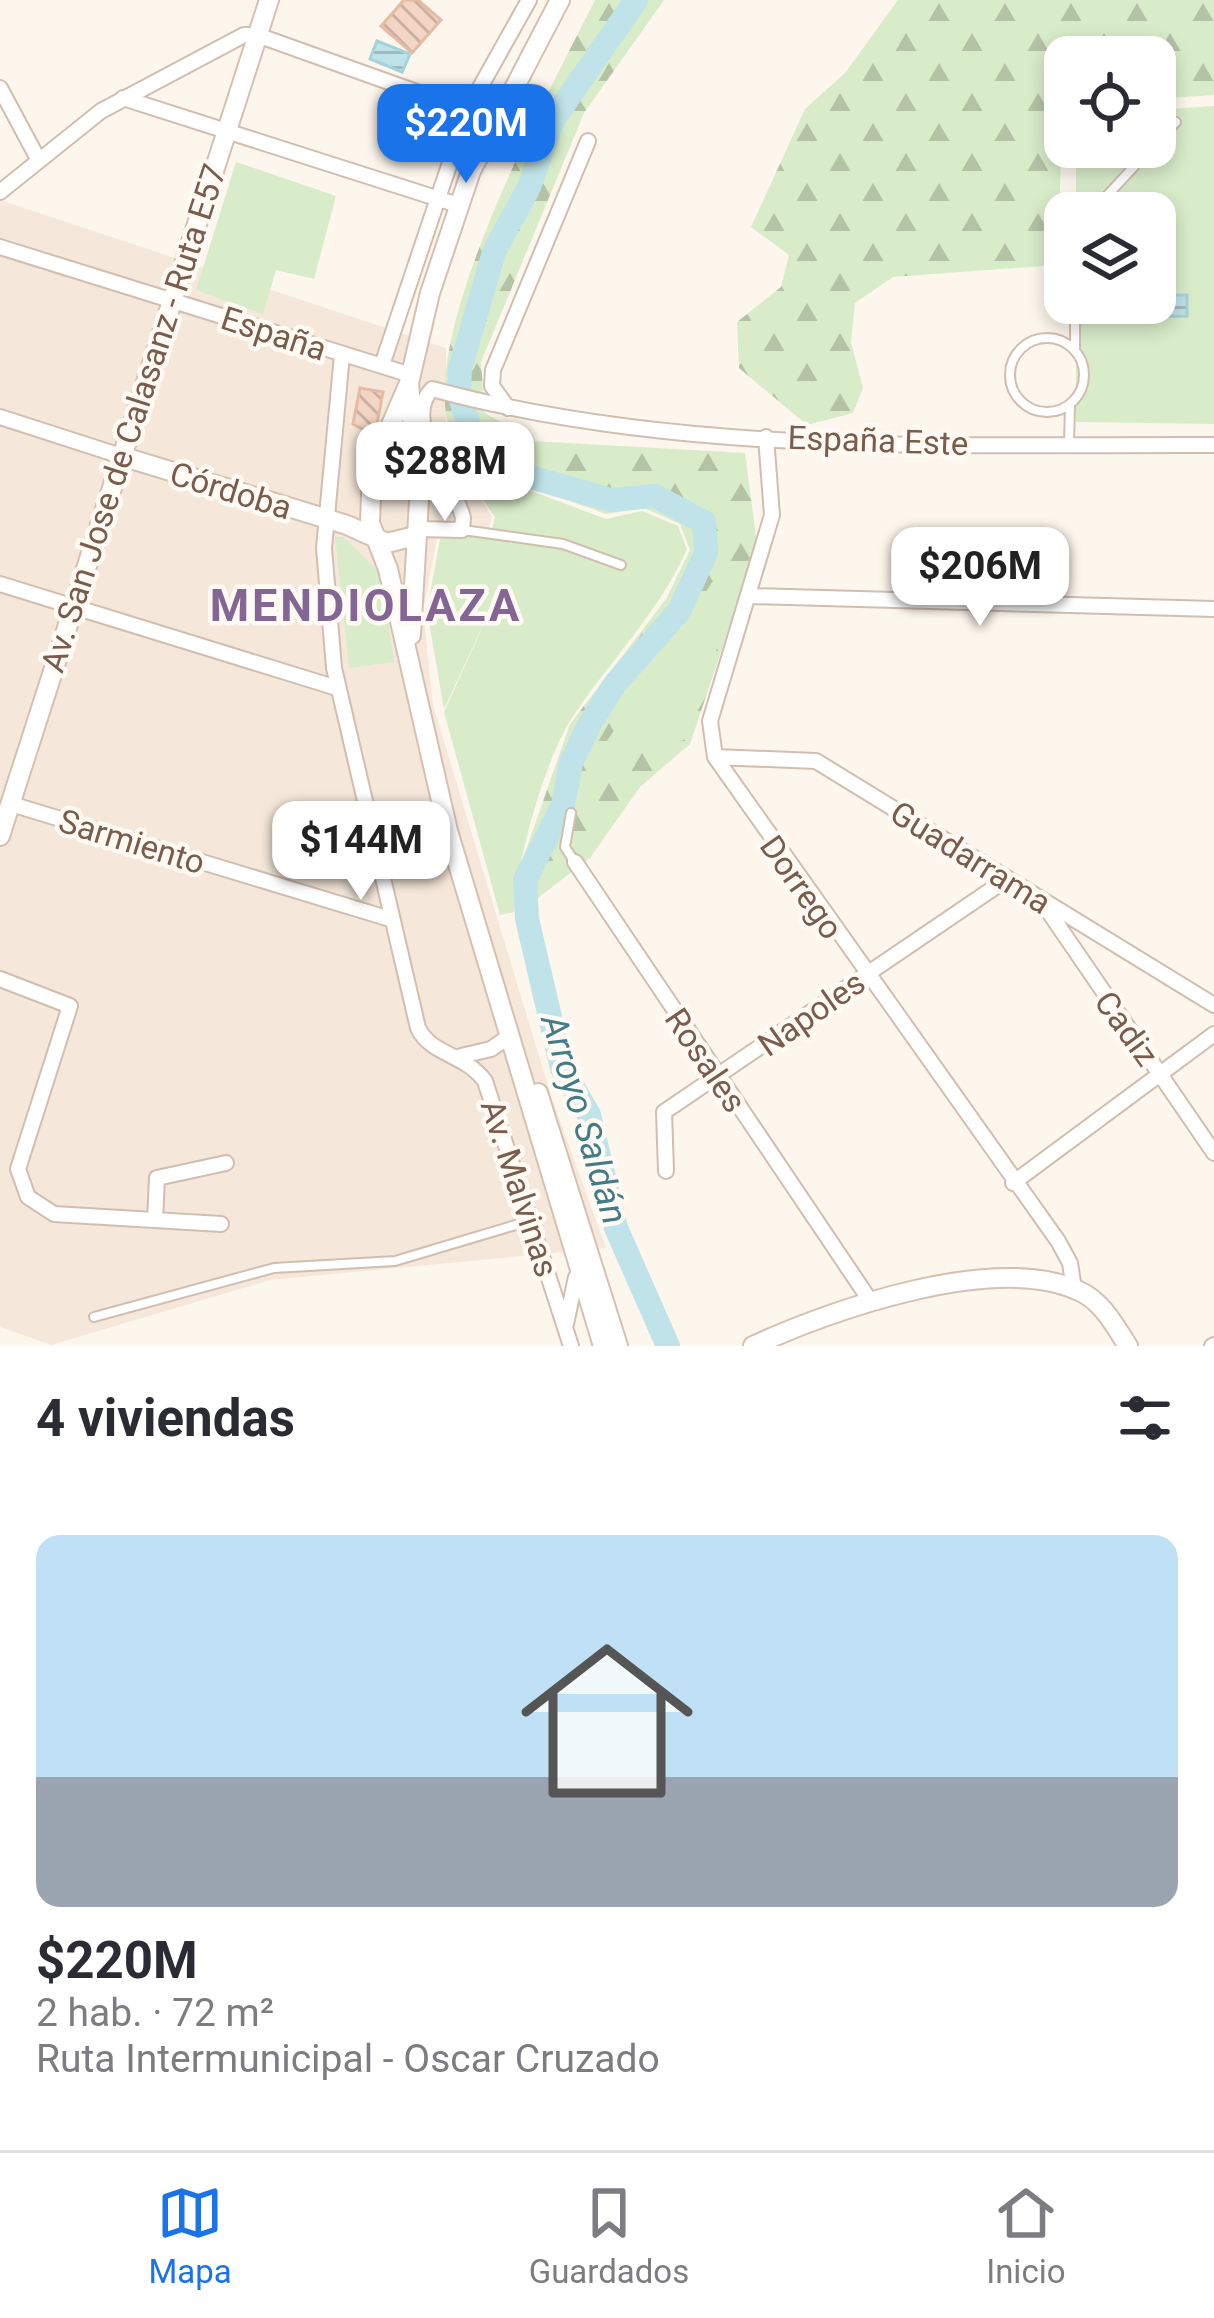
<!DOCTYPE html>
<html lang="es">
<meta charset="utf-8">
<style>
:root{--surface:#fff;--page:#f7f7f7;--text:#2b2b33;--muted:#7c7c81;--line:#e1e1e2;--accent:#1a73e8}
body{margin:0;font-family:Roboto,sans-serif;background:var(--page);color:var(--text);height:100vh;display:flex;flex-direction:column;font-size:45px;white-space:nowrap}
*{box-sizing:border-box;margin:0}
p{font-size:39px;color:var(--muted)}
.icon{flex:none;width:66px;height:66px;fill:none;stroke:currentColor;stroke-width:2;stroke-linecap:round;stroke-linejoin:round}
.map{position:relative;height:1346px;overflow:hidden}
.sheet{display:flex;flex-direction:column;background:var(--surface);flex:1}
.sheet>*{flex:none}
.tools{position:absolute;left:1044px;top:36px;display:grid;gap:24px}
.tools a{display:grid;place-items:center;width:132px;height:132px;border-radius:24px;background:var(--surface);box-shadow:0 6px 18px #0003;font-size:60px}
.price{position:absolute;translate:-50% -102px;padding:0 27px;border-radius:24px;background:#fff;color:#222;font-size:39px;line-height:78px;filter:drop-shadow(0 3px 6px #0008)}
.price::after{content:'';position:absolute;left:50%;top:72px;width:36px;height:27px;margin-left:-18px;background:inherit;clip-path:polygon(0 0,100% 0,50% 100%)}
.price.on{background:var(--accent);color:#fff}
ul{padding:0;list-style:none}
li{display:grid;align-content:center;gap:24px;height:636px;padding:0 36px}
li span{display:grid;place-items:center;height:372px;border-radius:24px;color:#555}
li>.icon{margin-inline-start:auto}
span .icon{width:216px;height:216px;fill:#fffc;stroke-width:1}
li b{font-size:51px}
h2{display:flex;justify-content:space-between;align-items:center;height:144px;padding:0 36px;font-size:51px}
.tabs{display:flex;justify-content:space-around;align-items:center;height:168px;border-top:3px solid var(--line);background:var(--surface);font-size:33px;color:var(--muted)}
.tabs a{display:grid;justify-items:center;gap:6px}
.tabs .on{color:var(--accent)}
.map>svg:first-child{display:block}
</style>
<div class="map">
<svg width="1214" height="1346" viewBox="0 0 1214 1346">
<defs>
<pattern id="forest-firs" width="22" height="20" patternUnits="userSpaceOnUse" patternTransform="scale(3)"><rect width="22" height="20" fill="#d8ecc9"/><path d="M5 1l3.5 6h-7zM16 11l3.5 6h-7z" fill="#b4c2a5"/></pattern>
<pattern id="water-rules" width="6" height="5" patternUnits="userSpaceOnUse" patternTransform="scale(3)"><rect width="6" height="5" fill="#bfe3e8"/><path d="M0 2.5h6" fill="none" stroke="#a0bbbe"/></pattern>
<pattern id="building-back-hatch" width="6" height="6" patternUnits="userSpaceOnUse" patternTransform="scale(3)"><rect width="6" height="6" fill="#f3d5c3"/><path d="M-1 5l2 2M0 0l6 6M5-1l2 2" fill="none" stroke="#cab0a1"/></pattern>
</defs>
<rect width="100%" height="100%" fill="#fdf6ec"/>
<!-- residential -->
<path fill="#f5e8da" d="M 0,200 L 446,348 L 446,421 L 472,468 L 474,489 L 492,516 L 488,533 L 437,538 L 423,611 L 433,705 L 551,1096 L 606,1248 L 270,1280 L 51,1345 L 0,1327 Z"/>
<!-- forest -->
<path fill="url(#forest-firs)" d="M 595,0 L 664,0 L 584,113 L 481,362 L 485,413 L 533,441 L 745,453 L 757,544 L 690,744 L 640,787 L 590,858 L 517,914 L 519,870 L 570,724 L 666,599 L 690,550 L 680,524 L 644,508 L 606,514 L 473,467 C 465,453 450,434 447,419 C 426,318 549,92 595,0 Z
M 898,0 L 1214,0 L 1214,95 L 1155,99 L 1155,57 L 1065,57 L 1057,265 L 893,277 L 855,303 L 851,342 L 863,388 L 853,413 L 807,425 L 739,368 L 737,322 L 781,287 L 789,255 L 751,227 L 805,109 L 845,73 Z"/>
<!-- park -->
<path fill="#d8ecc9" d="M 1214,106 L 1214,424 L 1076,422 L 1076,303 L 1155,303 L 1155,213 L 1076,213 L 1076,147 L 1155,147 L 1155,110 Z
M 236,162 L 336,196 L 314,279 L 276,270 L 263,314 L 196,290 Z
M 475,470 L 606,519 L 642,511 L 678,526 L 687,549 C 659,613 610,660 572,718 C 545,758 516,864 514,912 L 500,915 L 444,712 L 501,586 L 444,709 L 427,611 L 440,539 L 490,535 L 495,518 L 476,488 Z
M 335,537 L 343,537 L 381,574 L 394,662 L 349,668 Z
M 717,575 L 739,587 L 684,740 L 591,765 Z"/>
<!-- water -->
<path fill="url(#water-rules)" stroke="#a5d3da" stroke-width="3" d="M 377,41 L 410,54 L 402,72 L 370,59 Z
M 1155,295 L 1187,295 L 1187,316 L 1137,317 L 1137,303 L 1155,303 Z"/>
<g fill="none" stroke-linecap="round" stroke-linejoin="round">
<!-- river -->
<path stroke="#bfe3e8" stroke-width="24" d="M 636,0 L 553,120 L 529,187 L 494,252 L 460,369 L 459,394 L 470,429 L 498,468 L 611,500 L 655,496 L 704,522 L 706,553 L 679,611 L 615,684 L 589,725 L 571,763 L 563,805 L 525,880 L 527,919 L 562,1068 L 589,1115 L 616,1228 L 668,1346"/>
</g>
<!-- building -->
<path fill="url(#building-back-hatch)" stroke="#e6bba3" stroke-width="3" d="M 404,0 L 418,0 L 441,20 L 412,53 L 381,26 Z
M 360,388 L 383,392 L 376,429 L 368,432 L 353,424 Z"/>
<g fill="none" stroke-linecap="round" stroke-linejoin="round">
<!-- lane casing -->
<g stroke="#d1beb0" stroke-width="12">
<path id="lane" d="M 1155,144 L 1176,122
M 1091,213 L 1152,147
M1010 375a37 37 0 1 1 74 0a37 37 0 1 1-74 0Z
M 1075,348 L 1075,303
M 1069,444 L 1070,405
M 463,530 L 563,544 L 621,565
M 571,813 L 565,847 L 574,861
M 94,1317 L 274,1268 L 395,1261 L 529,1221"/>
</g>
<!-- street casing -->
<g stroke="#d1beb0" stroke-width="18">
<path id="street" d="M 0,88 L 37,157
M 123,98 L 458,205
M 0,192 L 101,111 L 244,35 L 257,35 L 495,120
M 0,247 L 411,375
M 342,355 L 324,548 L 334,668 L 418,1028 C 432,1056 464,1053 485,1081 L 571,1346
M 382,365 L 468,109 L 529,0
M 508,408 L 492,386 L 493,370 L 588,141
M 0,417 L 121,456
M 766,437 L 772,515 L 710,721 L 715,757 L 1058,1241 L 1070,1263 L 1074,1289
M 417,529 L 462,530 L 463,518 C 456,484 400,422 432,389 C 683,457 955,444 1214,445
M 0,584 L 337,688
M 750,596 L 1214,609
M 715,757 L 816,761 L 1214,1005
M 11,804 L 390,919
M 575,862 L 869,1299
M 1042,902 L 1214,1153
M 0,979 L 70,1006 L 18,1169 L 28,1197 L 54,1214 L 221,1224
M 461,1056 L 491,1049 L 508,1037
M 666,1171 L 664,1112 L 1007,879
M 1013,1183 L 1214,1034
M 155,1220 L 157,1178 L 226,1163
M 566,1324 L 576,1277
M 1212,1346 L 1214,1345"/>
</g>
<!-- secondary casing -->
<g stroke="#d6c0b0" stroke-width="22">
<path id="secondary" d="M 409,383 L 372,469 L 370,523 L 388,569 L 448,831 L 603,1346
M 121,456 L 347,525 L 387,543 L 415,536
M 411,635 L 419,501 L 409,383 L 430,293 L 471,171 L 560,0
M 0,836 L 269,0
M 538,1093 L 618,1346
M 753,1346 C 830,1310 996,1252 1079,1291 C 1102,1301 1115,1326 1128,1346"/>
</g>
<!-- lane -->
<use href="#lane" stroke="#fff" stroke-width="8"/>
<!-- street -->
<use href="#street" stroke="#fff" stroke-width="14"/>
<!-- secondary -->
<use href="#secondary" stroke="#fff" stroke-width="18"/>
</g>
<g text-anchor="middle" stroke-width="9" stroke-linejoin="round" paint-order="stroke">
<!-- street labels -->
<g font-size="33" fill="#7a5c4d" stroke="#fffaf3">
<text transform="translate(274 333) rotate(18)" y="12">España</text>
<text transform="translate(133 418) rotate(-72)" y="12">Av. San Jose de Calasanz - Ruta E57</text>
<text transform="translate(878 440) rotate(2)" y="12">España Este</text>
<text transform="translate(231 490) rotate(17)" y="12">Córdoba</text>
<text transform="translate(132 841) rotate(17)" y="12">Sarmiento</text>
<text transform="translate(971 857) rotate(32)" y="12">Guadarrama</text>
<text transform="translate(802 887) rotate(55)" y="12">Dorrego</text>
<text transform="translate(811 1013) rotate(-35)" y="12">Napoles</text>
<text transform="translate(1127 1028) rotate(54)" y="12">Cadiz</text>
<text transform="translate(706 1060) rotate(56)" y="12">Rosales</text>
<text transform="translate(520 1188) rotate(72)" y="12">Av. Malvinas</text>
</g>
<!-- water labels -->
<g font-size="36" font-style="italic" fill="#437c86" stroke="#fffaf3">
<text transform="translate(585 1119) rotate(73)" y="13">Arroyo Saldán</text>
</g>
<!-- district labels -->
<g font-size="45" font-weight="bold" letter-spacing="3" fill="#846695" stroke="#fffaf3">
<text x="366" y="621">MENDIOLAZA</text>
</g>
</g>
</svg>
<div class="tools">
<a><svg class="icon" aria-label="locate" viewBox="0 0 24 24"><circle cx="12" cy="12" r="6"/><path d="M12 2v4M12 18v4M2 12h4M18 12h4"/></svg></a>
<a><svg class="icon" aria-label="layers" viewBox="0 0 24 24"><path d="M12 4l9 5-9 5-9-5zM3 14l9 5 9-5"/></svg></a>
</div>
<b class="price on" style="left:466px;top:186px">$220M</b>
<b class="price" style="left:445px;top:524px">$288M</b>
<b class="price" style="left:980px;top:629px">$206M</b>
<b class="price" style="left:361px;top:903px">$144M</b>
</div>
<section class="sheet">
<h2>4 viviendas<svg class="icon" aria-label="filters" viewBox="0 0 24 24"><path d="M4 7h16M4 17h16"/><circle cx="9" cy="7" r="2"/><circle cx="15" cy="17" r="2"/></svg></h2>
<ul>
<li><span style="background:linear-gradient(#bfe0f5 65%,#9aa5b1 0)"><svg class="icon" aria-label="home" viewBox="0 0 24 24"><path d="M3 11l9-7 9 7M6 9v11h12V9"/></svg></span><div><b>$220M</b><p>2 hab. · 72 m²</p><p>Ruta Intermunicipal - Oscar Cruzado</p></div></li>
</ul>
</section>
<nav class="tabs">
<a class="on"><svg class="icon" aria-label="map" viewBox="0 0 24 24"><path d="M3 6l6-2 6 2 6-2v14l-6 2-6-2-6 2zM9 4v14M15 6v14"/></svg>Mapa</a>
<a><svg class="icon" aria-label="saved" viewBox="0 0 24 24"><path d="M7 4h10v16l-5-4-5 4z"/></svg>Guardados</a>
<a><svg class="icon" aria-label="home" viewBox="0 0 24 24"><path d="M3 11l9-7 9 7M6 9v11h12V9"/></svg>Inicio</a>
</nav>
